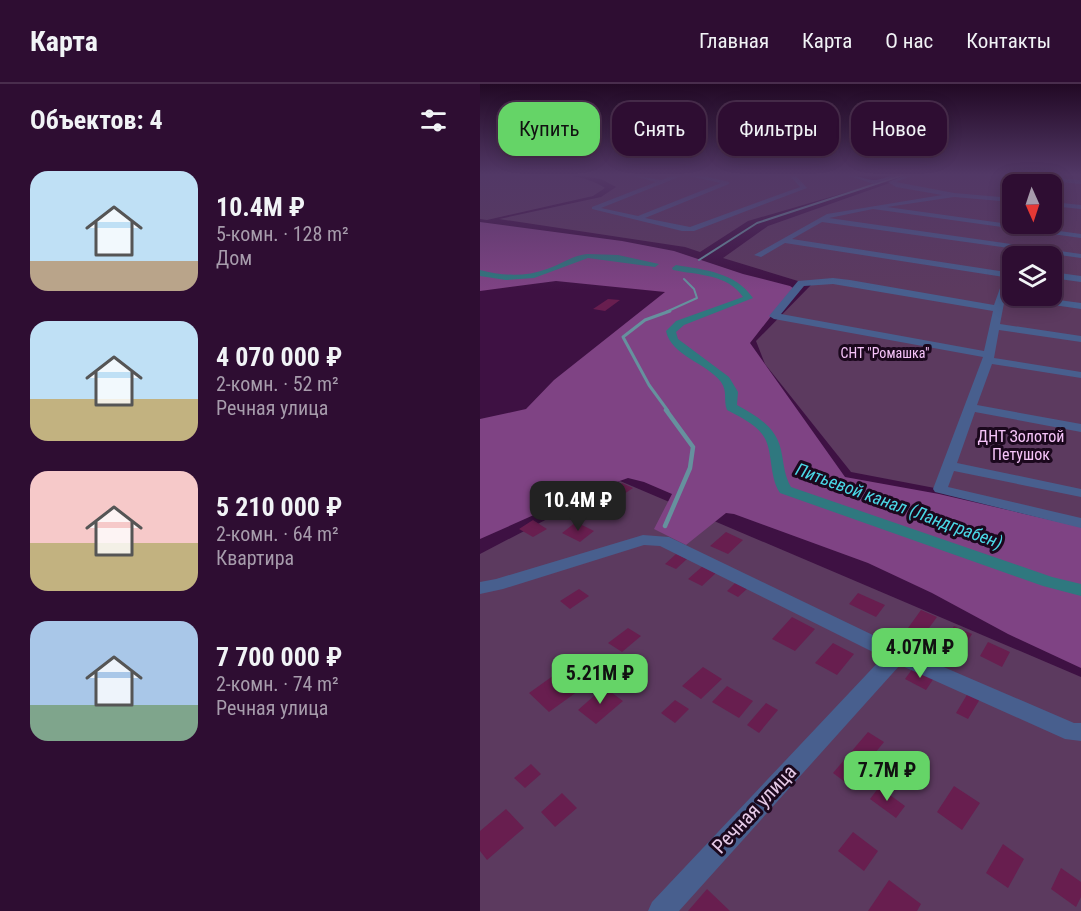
<!DOCTYPE html>
<html lang="ru">
<meta charset="utf-8">
<style>
:root{--surface:#2e0d32;--page:#3a1b3e;--text:#f1f3f6;--muted:#a79cac;--line:#492d4d;--accent:#65d467}
body{margin:0;font-family:"Roboto Condensed",sans-serif;background:var(--page);color:var(--text);height:100vh;display:flex;flex-direction:column;font-size:22px;white-space:nowrap}
*{box-sizing:border-box;margin:0}
p{font-size:20px;color:var(--muted)}
.icon{flex:none;width:33px;height:33px;fill:none;stroke:currentColor;stroke-width:2;stroke-linecap:round;stroke-linejoin:round}
.map{position:relative;flex:1;overflow:hidden}
.details{display:flex;flex-direction:column;background:var(--surface);width:480px}
.details>*{flex:none}
.hud{position:absolute;left:18px;top:18px;width:492px;height:54px;display:flex;gap:12px}
.needle{width:39px;rotate:177deg}
.buttons{position:absolute;left:522px;top:90px;display:grid;gap:12px}
.buttons a{display:grid;place-items:center;width:60px;height:60px;border-radius:12px;background:var(--surface);box-shadow:0 3px 15px #0003,0 0 0 2px var(--line);font-size:30px}
.price{position:absolute;translate:-50% -51px;padding:0 14px;border-radius:12px;background:var(--accent);color:#111;font-size:20px;line-height:39px;filter:drop-shadow(0 2px 3px #0008)}
.price::after{content:'';position:absolute;left:50%;top:36px;width:18px;height:14px;margin-left:-9px;background:inherit;clip-path:polygon(0 0,100% 0,50% 100%)}
.price.on{background:#222;color:#fff}
ul{padding:0;list-style:none}
li{display:flex;align-items:center;gap:18px;height:150px;padding:0 30px}
li span{display:grid;place-items:center;flex:none;width:168px;height:120px;border-radius:18px;color:#555}
li>.icon{margin-inline-start:auto}
span .icon{width:72px;height:72px;fill:#fffc;stroke-width:1}
li b{font-size:26px}
h2{display:flex;justify-content:space-between;align-items:center;height:72px;padding:0 30px;font-size:26px}
.pill{padding:0 21px;border-radius:18px;background:var(--surface);box-shadow:0 3px 15px #0003,0 0 0 2px var(--line);font-size:21px;line-height:54px}
.pill.on{background:var(--accent);color:#111}
header{display:flex;align-items:center;gap:36px;box-sizing:border-box;height:84px;padding:0 30px;background:var(--surface);border-bottom:2px solid var(--line)}
header strong{font-size:28px}
nav{display:flex;gap:33px;margin-inline-start:auto;font-size:21px}
main{display:flex;flex:1;min-height:0}
.map>svg:first-child{display:block}
</style>
<header>
<strong>Карта</strong>
<nav><a>Главная</a><a>Карта</a><a>О нас</a><a>Контакты</a></nav>
</header>
<main>
<section class="details">
<h2>Объектов: 4<svg class="icon" aria-label="filters" viewBox="0 0 24 24"><path d="M4 7h16M4 17h16"/><circle cx="9" cy="7" r="2"/><circle cx="15" cy="17" r="2"/></svg></h2>
<ul>
<li><span style="background:linear-gradient(#bfe0f5 75%,#b9a48a 0)"><svg class="icon" aria-label="home" viewBox="0 0 24 24"><path d="M3 11l9-7 9 7M6 9v11h12V9"/></svg></span><div><b>10.4M ₽</b><p>5-комн. · 128 m²</p><p>Дом</p></div></li>
<li><span style="background:linear-gradient(#bfe0f5 65%,#c2b280 0)"><svg class="icon" aria-label="home" viewBox="0 0 24 24"><path d="M3 11l9-7 9 7M6 9v11h12V9"/></svg></span><div><b>4 070 000 ₽</b><p>2-комн. · 52 m²</p><p>Речная улица</p></div></li>
<li><span style="background:linear-gradient(#f6c9c9 60%,#c2b280 0)"><svg class="icon" aria-label="home" viewBox="0 0 24 24"><path d="M3 11l9-7 9 7M6 9v11h12V9"/></svg></span><div><b>5 210 000 ₽</b><p>2-комн. · 64 m²</p><p>Квартира</p></div></li>
<li><span style="background:linear-gradient(#a9c7e8 70%,#7fa58c 0)"><svg class="icon" aria-label="home" viewBox="0 0 24 24"><path d="M3 11l9-7 9 7M6 9v11h12V9"/></svg></span><div><b>7 700 000 ₽</b><p>2-комн. · 74 m²</p><p>Речная улица</p></div></li>
</ul>
</section>
<div class="map">
<svg width="601" height="827" viewBox="0 0 601 827">
<rect width="100%" height="100%" fill="#3e1143"/>
<!-- green -->
<path fill="#5c3a5f" fill-rule="evenodd" d="M 0,90 C 36,90 95,83 125,104 L 113,112 L 7,136 L 0,135 Z
M 89,90 L 363,90 L 395,100 L 268,137 L 220,168 L 205,163 L 19,135 L 121,113 L 136,103 L 121,95 Z
M 435,90 L 601,90 L 601,438 L 460,405 L 371,388 L 285,280 L 276,257 L 331,201 L 243,174 L 288,142 ZM 532,100 L 572,100 L 572,140 L 532,140 ZM 532,172 L 572,172 L 572,212 L 532,212 Z
M 140,397 L 601,593 L 601,827 L 0,827 L 0,470 Z"/>
<!-- forest -->
<path fill="#7f4384" d="M 0,138 L 142,157 L 194,167 L 263,190 L 310,202 L 313,204 L 270,259 L 365,393 L 459,410 L 601,443 L 601,584 L 528,550 L 452,509 L 388,479 L 254,430 L 246,429 L 206,461 L 174,445 L 192,410 L 164,398 L 148,394 L 92,414 L 0,455 L 0,335 L 46,325 L 74,296 L 185,208 L 76,197 L 0,207 Z"/>
<g fill="none" stroke-linecap="round" stroke-linejoin="round">
<!-- stream-far2 -->
<path stroke="#66919e" stroke-width="2" d="M 219,176 L 277,139 L 426,90
M 186,228 L 217,214 L 214,205 L 204,195"/>
<!-- stream-far1 -->
<path stroke="#66919e" stroke-width="3" d="M 188,327 L 169,301 L 143,253 L 165,236 L 190,227"/>
<!-- stream -->
<path stroke="#66919e" stroke-width="4.5" d="M 185,442 L 210,384 L 213,363 L 186,326"/>
<!-- canal -->
<path fill="#2f787f" fill-rule="evenodd" d="M 108,170 L 138,171 L 179,180 L 175,183 L 108,174 L 54,194 L 26,196 L 0,192 L 0,186 C 22,192 46,193 67,185 C 82,180 93,171 108,170 Z
M 196,181 C 225,186 255,188 273,214 L 204,241 L 196,248 L 198,255 L 249,293 L 258,308 L 257,321 C 280,334 298,344 302,371 C 304,382 305,393 311,403 L 572,493 L 601,500 L 601,512 L 563,502 L 300,409 C 288,391 294,365 282,350 C 274,339 258,332 247,326 C 243,316 248,308 241,298 C 227,279 191,272 186,247 L 196,237 L 263,213 C 248,190 217,191 193,186 L 192,184 Z"/>
</g>
<!-- building -->
<path fill="#681e4f" d="M 128,215 L 140,216 L 125,227 L 113,225 Z
M 142,399 L 153,404 L 138,414 L 128,409 Z
M 53,436 L 67,445 L 53,453 L 39,445 Z
M 96,438 L 114,447 L 100,458 L 82,449 Z
M 246,448 L 263,456 L 248,470 L 230,462 Z
M 196,470 L 207,475 L 196,485 L 185,480 Z
M 224,481 L 237,488 L 222,502 L 208,495 Z
M 256,498 L 268,504 L 258,513 L 247,507 Z
M 99,505 L 109,512 L 90,525 L 80,517 Z
M 378,509 L 405,521 L 396,533 L 369,520 Z
M 441,526 L 457,533 L 444,551 L 428,544 Z
M 312,533 L 335,545 L 315,567 L 292,555 Z
M 474,542 L 492,550 L 481,568 L 463,559 Z
M 148,544 L 161,552 L 142,568 L 128,559 Z
M 508,558 L 530,568 L 522,583 L 500,572 Z
M 353,559 L 374,570 L 357,591 L 335,579 Z
M 223,583 L 242,595 L 221,615 L 202,602 Z
M 84,584 L 105,602 L 69,628 L 49,609 Z
M 433,584 L 454,594 L 446,606 L 425,595 Z
M 247,602 L 273,617 L 259,634 L 232,618 Z
M 124,603 L 143,617 L 116,640 L 98,626 Z
M 488,609 L 500,615 L 488,635 L 476,629 Z
M 195,616 L 209,625 L 195,639 L 181,629 Z
M 286,619 L 298,626 L 279,649 L 267,641 Z
M 388,648 L 404,658 L 369,701 L 353,689 Z
M 51,680 L 61,690 L 45,704 L 34,694 Z
M 474,702 L 500,719 L 482,746 L 457,728 Z
M 399,703 L 425,722 L 416,734 L 390,715 Z
M 82,709 L 97,724 L 75,743 L 61,728 Z
M 26,725 L 44,744 L 7,776 L 0,767 L 0,747 Z
M 373,748 L 398,767 L 384,787 L 358,767 Z
M 523,760 L 544,775 L 528,804 L 506,789 Z
M 581,784 L 601,798 L 601,813 L 596,823 L 571,805 Z
M 409,796 L 441,820 L 437,827 L 388,827 Z
M 227,805 L 250,827 L 208,827 Z"/>
<g fill="none" stroke-linecap="round" stroke-linejoin="round">
<!-- minor -->
<path fill="#485f8e" fill-rule="evenodd" d="M 146,90 L 181,96 L 196,90 L 216,90 L 249,98 L 249,100 L 165,134 L 210,143 L 320,103 L 308,90 L 314,90 L 327,104 L 214,147 L 202,147 L 112,125 L 112,123 L 176,98 ZM 204,91 L 241,99 L 158,132 L 121,124 Z
M 362,90 C 373,90 381,94 392,96 C 402,97 411,89 421,91 L 394,100 Z
M 428,90 L 437,90 L 416,98 L 474,109 L 532,114 L 532,118 L 474,113 L 407,123 L 601,150 L 601,154 L 393,125 L 349,134 L 601,170 L 601,174 L 342,138 L 312,155 L 526,188 L 532,181 L 532,194 L 526,209 L 601,219 L 601,225 L 525,214 L 520,240 L 601,252 L 601,258 L 519,246 L 514,274 L 601,288 L 601,294 L 512,280 L 497,321 L 601,340 L 601,348 L 495,328 L 477,379 L 601,405 L 601,413 L 474,387 L 468,403 L 601,434 L 601,444 L 455,408 L 453,405 L 503,273 L 294,235 L 289,232 L 318,197 L 353,194 L 370,196 L 514,221 L 524,193 L 305,159 L 281,173 L 274,171 L 347,130 L 462,111 L 416,103 L 408,98 ZM 353,200 L 513,227 L 504,267 L 301,230 L 324,202 Z
M 519,90 L 601,96 L 601,100 L 522,92 Z
M 572,118 L 601,121 L 601,125 L 572,122 Z
M 572,188 L 601,192 L 601,198 L 572,194 Z
M 163,451 L 189,453 L 424,566 L 594,639 L 601,639 L 601,657 L 585,655 L 420,581 L 199,827 L 168,827 L 172,818 L 403,573 L 180,462 L 164,461 L 23,505 L 0,510 L 0,498 L 16,495 Z"/>
</g>
<!-- sky -->
<linearGradient id="sky" x2="0" y2="1"><stop stop-color="#220925"/><stop offset="0.44" stop-color="#523866"/><stop offset="1" stop-color="#523866" stop-opacity="0"/></linearGradient>
<rect width="601" height="206" fill="url(#sky)"/>
<g text-anchor="middle" stroke-width="6" stroke-linejoin="round" paint-order="stroke">
<!-- far-park labels -->
<g font-size="14" fill="#f6c4f9" stroke="#1b081d">
<text x="405" y="274">СНТ "Ромашка"</text>
</g>
<!-- park labels -->
<g font-size="16" fill="#f6c4f9" stroke="#1b081d">
<text x="541" y="358">ДНТ Золотой<tspan x="541" dy="18">Петушок</tspan></text>
</g>
<!-- water labels -->
<g font-size="18" font-style="italic" fill="#4ad8e6" stroke="#1b081d">
<text transform="translate(419 422) rotate(20)" y="6">Питьевой канал (Ландграбен)</text>
</g>
<!-- near-street labels -->
<g font-size="20" fill="#e5cae7" stroke="#1b081d">
<text transform="translate(274 725) rotate(-47)" y="7">Речная улица</text>
</g>
</g>
</svg>
<div class="buttons">
<a><svg class="needle" viewBox="-14 -14 28 28"><path d="M0-13l5 13h-10z" fill="#e53935"/><path d="M0 13l5-13h-10z" fill="#a79cac"/></svg></a>
<a><svg class="icon" aria-label="layers" viewBox="0 0 24 24"><path d="M12 4l9 5-9 5-9-5zM3 14l9 5 9-5"/></svg></a>
</div>
<b class="price on" style="left:98px;top:448px">10.4M ₽</b>
<b class="price" style="left:440px;top:595px">4.07M ₽</b>
<b class="price" style="left:120px;top:621px">5.21M ₽</b>
<b class="price" style="left:407px;top:718px">7.7M ₽</b>
<div class="hud">
<a class="pill on">Купить</a>
<a class="pill">Снять</a>
<a class="pill">Фильтры</a>
<a class="pill">Новое</a>
</div>
</div>
</main>
